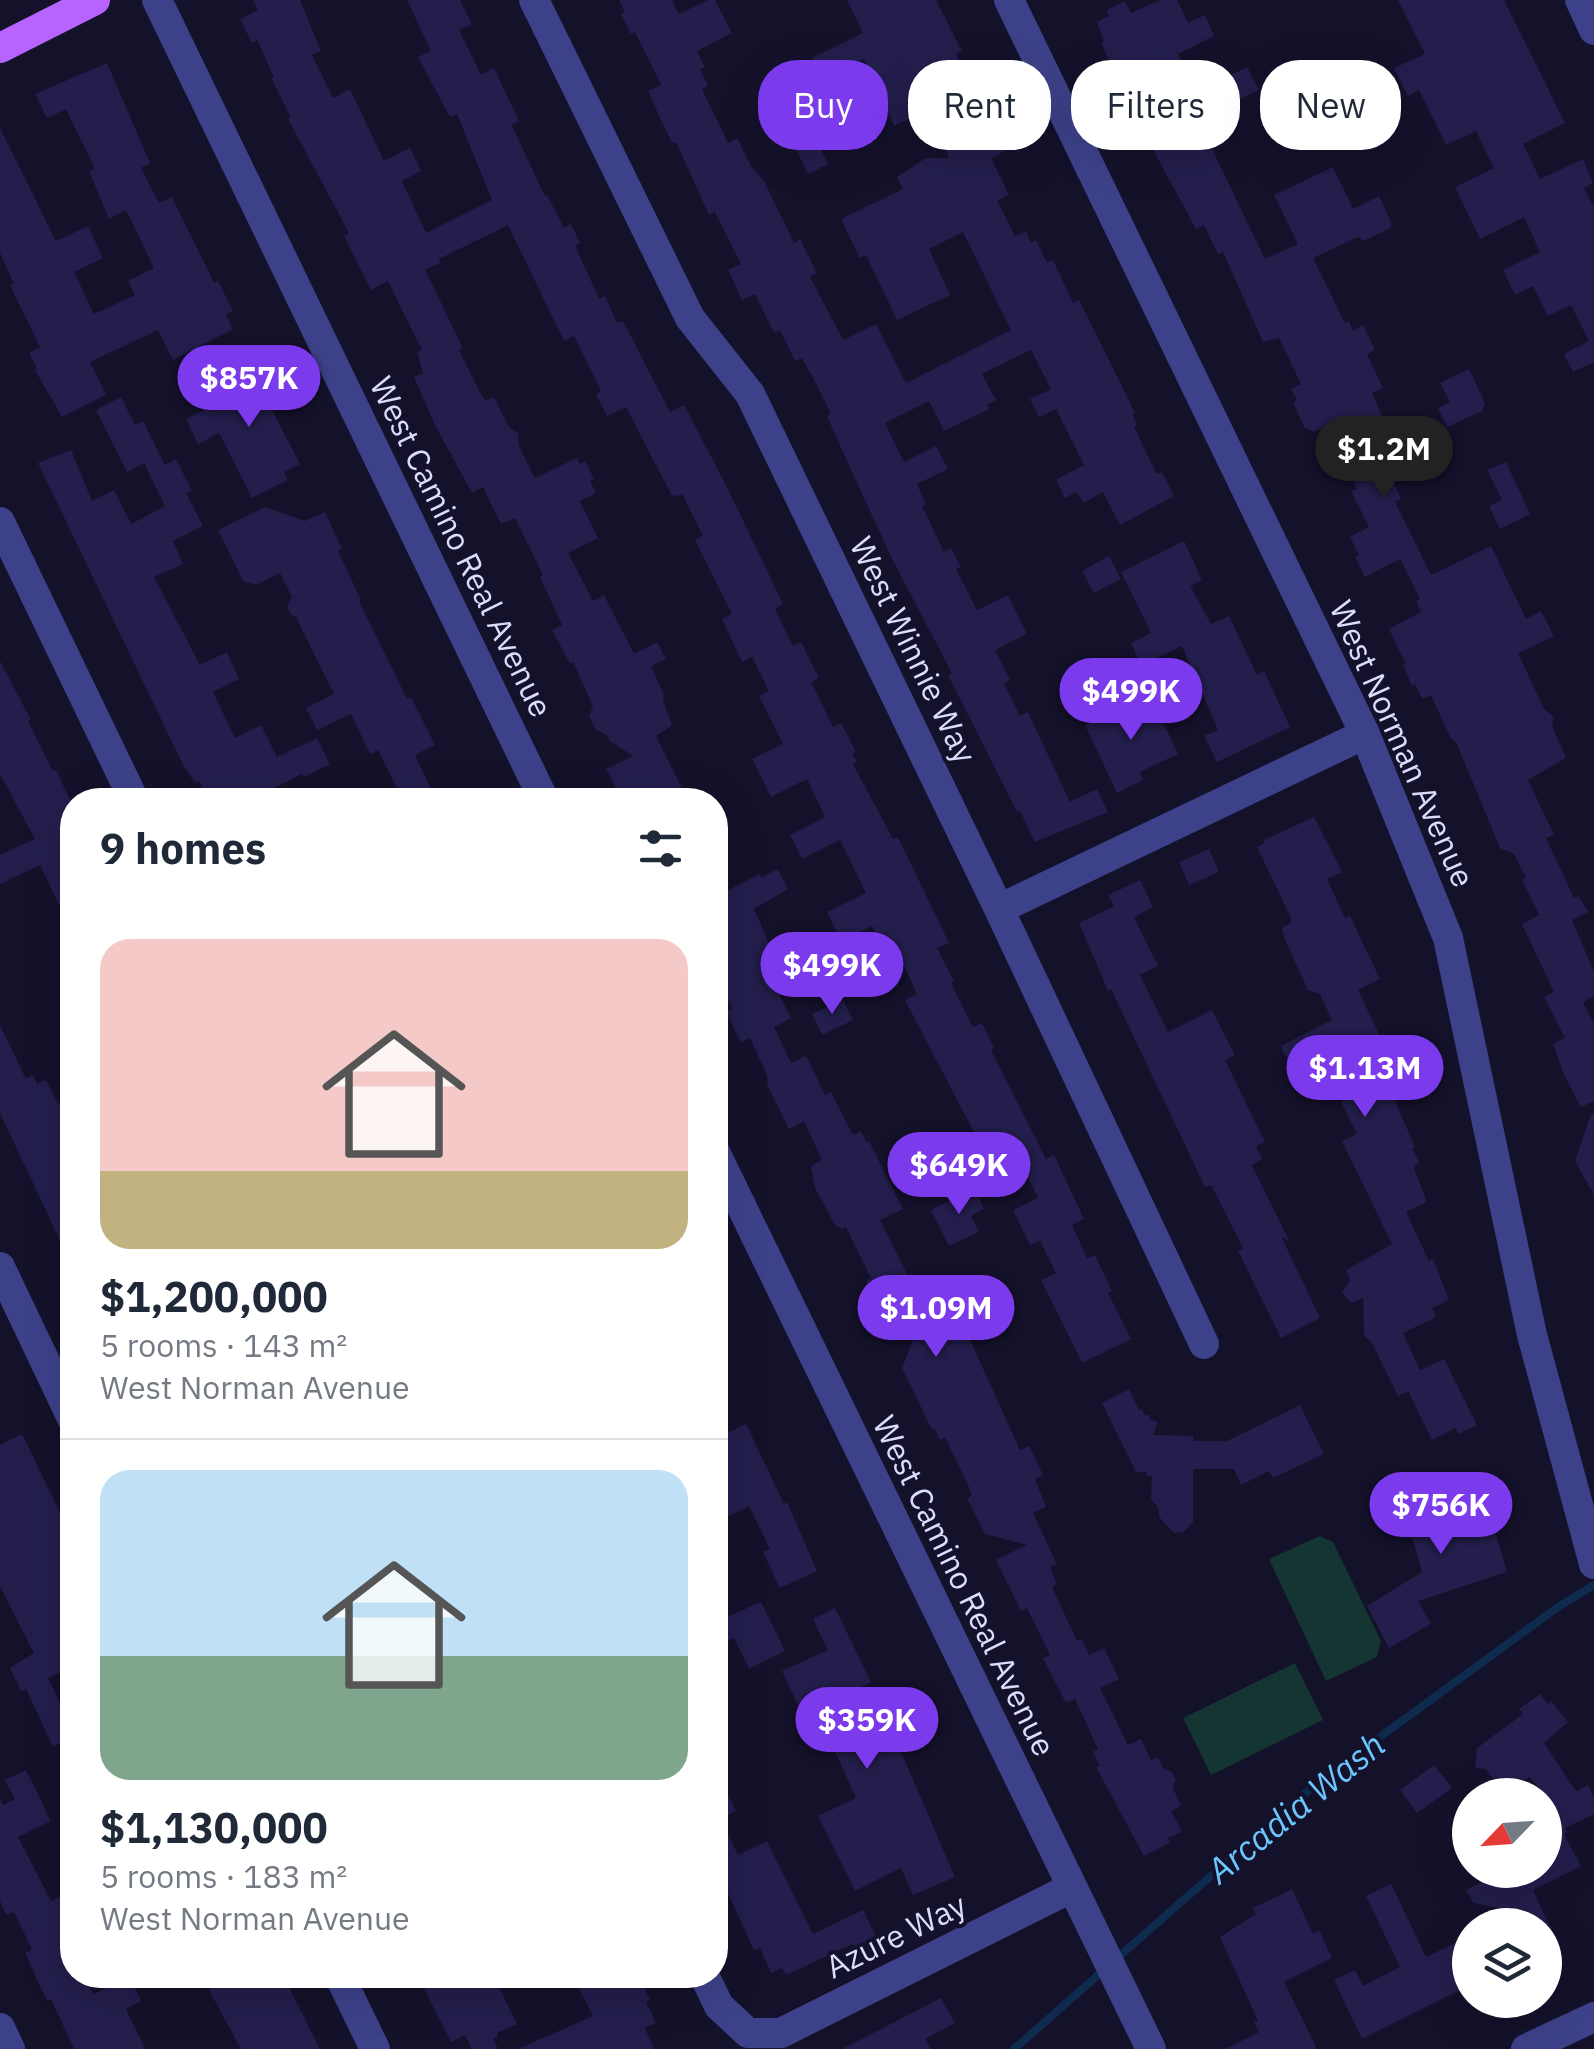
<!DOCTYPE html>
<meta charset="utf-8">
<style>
:root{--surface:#fff;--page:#f2f2f3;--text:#1f2937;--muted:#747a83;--line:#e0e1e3;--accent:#7c3aed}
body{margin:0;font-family:"IBM Plex Sans",sans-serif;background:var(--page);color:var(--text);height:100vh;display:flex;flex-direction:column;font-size:38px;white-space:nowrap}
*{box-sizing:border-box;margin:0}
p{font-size:32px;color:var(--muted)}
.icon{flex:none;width:55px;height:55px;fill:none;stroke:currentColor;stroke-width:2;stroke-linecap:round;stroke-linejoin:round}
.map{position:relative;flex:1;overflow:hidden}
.panel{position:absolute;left:60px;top:788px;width:668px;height:1200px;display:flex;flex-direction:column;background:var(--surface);border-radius:40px;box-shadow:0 10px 40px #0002}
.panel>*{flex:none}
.top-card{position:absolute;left:758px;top:60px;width:685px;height:90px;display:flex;gap:20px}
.needle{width:65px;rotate:245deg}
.buttons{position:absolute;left:1452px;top:1778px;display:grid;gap:20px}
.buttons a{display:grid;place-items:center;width:110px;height:110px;border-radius:50%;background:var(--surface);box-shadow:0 10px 40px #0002;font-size:50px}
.price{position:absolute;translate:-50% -85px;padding:0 22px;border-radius:35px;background:var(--accent);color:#fff;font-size:32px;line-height:65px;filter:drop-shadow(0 2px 5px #0008)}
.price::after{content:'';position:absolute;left:50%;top:60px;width:30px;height:22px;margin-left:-15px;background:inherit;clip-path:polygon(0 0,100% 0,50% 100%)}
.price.selected{background:#222;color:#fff}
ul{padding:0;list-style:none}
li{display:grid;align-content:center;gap:20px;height:530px;padding:0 40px}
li+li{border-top:2px solid var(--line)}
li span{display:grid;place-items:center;height:310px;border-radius:30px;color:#555}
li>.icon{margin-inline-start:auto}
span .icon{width:180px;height:180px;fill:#fffc;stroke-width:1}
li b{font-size:42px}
h2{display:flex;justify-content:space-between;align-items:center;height:120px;padding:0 40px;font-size:42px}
.tag{padding:0 35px;border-radius:40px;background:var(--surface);box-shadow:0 10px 40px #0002;font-size:35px;line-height:90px}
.tag.selected{background:var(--accent);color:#fff}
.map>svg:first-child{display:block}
</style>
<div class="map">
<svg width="1594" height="2049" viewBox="0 0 1594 2049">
<rect width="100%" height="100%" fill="#14112b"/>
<!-- green -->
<path fill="#143531" d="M 1320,1536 L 1333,1542 L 1381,1641 L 1377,1657 L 1326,1681 L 1269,1559 Z
M 1295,1663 L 1323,1720 L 1211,1775 L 1183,1718 Z"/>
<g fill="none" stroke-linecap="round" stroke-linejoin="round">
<!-- stream -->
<path stroke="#0e2b4e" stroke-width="8" d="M 1115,1960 L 1317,1783 L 1558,1607 L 1594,1585
M 1014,2049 L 1104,1970"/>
</g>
<!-- building -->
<path fill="#231e4c" d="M 253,0 L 300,0 L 321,51 L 312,55 L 333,98 L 350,89 L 384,161 L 410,148 L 421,171 L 402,181 L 426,233 L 492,200 L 457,114 L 450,117 L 418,57 L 431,51 L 407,0 L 460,0 L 472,24 L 459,30 L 481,75 L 494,68 L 519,121 L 511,124 L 545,196 L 547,195 L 564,228 L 571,224 L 580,243 L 575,246 L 599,298 L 605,296 L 617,323 L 623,321 L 670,412 L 684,405 L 728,489 L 783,604 L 775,609 L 793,646 L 801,642 L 819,678 L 811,682 L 833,727 L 841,723 L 856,752 L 852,754 L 857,762 L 853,764 L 893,839 L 898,837 L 949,943 L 937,948 L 954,981 L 951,983 L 973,1027 L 982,1023 L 994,1048 L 991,1050 L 1046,1159 L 1054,1155 L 1084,1219 L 1072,1225 L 1087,1258 L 1095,1255 L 1112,1291 L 1108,1293 L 1131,1339 L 1082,1363 L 1041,1280 L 1056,1273 L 1040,1241 L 1030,1245 L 1013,1210 L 1038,1198 L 1015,1150 L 979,1168 L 966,1144 L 977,1138 L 905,1000 L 917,994 L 901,959 L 891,963 L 872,926 L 841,941 L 827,912 L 866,893 L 840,840 L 802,859 L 790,835 L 825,817 L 807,779 L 771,797 L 752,759 L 783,744 L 759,696 L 769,691 L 752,657 L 742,662 L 722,619 L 732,614 L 695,540 L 703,536 L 683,495 L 672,496 L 626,407 L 607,416 L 596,394 L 601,391 L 574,336 L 564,341 L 508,225 L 439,259 L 440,263 L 425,270 L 463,348 L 459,350 L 481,394 L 486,401 L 494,397 L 509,427 L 518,433 L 519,446 L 535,478 L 577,458 L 580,464 L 585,461 L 594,479 L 590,481 L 596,493 L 580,501 L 598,538 L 568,553 L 593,601 L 604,595 L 634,654 L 657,642 L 666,659 L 651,666 L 664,695 L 663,701 L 672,725 L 656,736 L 688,800 L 622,800 L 606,769 L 633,756 L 610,741 L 607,735 L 596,730 L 589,716 L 593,706 L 573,662 L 570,664 L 552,630 L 562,625 L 540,577 L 543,575 L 515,518 L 501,524 L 483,487 L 472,493 L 435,425 L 414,377 L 423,373 L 417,352 L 422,350 L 388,281 L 371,290 L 344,236 L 349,233 L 288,119 L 291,118 L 271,78 L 274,77 L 257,40 L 252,43 L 240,19 L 258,10 Z
M 619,0 L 672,0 L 679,14 L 708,0 L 715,0 L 732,33 L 697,51 L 705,67 L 700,69 L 708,86 L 702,89 L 728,143 L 737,138 L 751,166 L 764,181 L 794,243 L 800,239 L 817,273 L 810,277 L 843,340 L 876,324 L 906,383 L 1011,330 L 963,232 L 929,249 L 950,295 L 897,320 L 866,255 L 860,258 L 841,219 L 903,189 L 897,177 L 926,158 L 949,158 L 946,149 L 950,147 L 933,107 L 894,126 L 864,59 L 824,79 L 812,58 L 863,33 L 847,0 L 936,0 L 962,51 L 956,54 L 975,97 L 982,94 L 991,114 L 988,115 L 1005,151 L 991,158 L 1009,195 L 997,201 L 1015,236 L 1026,231 L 1031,243 L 1036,240 L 1047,263 L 1053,260 L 1073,303 L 1079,300 L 1135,413 L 1132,414 L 1137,425 L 1134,426 L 1144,448 L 1157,474 L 1162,472 L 1174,496 L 1120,525 L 1103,492 L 1083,503 L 1077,492 L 1065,498 L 1056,480 L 1084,465 L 1056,409 L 1039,417 L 1030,399 L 1051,389 L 1031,350 L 982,374 L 996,400 L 987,405 L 989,409 L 944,431 L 929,401 L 885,423 L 904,462 L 936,446 L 948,469 L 917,484 L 926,504 L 922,506 L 944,552 L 951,548 L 961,567 L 956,569 L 977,610 L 1008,595 L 1027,634 L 995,650 L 1010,680 L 1004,683 L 1020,716 L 1028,712 L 1070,802 L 1097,789 L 1108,812 L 1035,842 L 1020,811 L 1017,812 L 948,675 L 952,673 L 893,561 L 842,450 L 827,416 L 831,414 L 814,380 L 802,358 L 795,361 L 780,330 L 774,333 L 755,294 L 742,300 L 728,270 L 741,264 L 715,212 L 709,215 L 676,142 L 672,143 L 660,118 L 648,91 L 661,85 L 635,32 L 631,34 L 621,14 L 625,12 Z
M 1160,0 L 1177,0 L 1188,23 L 1205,15 L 1214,36 L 1178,54 L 1184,67 L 1163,77 L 1182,115 L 1193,110 L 1265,259 L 1298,244 L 1274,195 L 1333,167 L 1353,209 L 1379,196 L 1392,224 L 1390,228 L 1364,241 L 1358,237 L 1313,258 L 1345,323 L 1349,321 L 1353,331 L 1363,325 L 1375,350 L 1367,354 L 1383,388 L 1372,393 L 1389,431 L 1399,426 L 1413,454 L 1416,465 L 1391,477 L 1401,499 L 1395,502 L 1431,575 L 1491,546 L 1526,619 L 1541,611 L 1554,636 L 1518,653 L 1544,709 L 1554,717 L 1552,726 L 1566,758 L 1528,780 L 1554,835 L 1546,838 L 1574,898 L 1579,896 L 1588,912 L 1572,920 L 1594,972 L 1594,996 L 1583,1002 L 1594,1024 L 1594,1101 L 1581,1107 L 1564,1075 L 1553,1044 L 1565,1038 L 1544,997 L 1554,992 L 1522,924 L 1539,915 L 1522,880 L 1526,878 L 1514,854 L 1500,848 L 1456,742 L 1450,737 L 1431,695 L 1422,699 L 1415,684 L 1412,686 L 1403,665 L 1406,664 L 1389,629 L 1421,612 L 1416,601 L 1420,599 L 1400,559 L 1365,577 L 1355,557 L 1359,555 L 1350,537 L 1369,527 L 1351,491 L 1357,489 L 1347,461 L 1364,452 L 1347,416 L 1313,432 L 1304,427 L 1293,402 L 1297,400 L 1291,389 L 1301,384 L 1279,338 L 1263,342 L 1223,252 L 1218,254 L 1204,225 L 1196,229 L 1144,133 L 1151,130 L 1131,91 L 1127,93 L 1120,84 L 1101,43 L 1104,42 L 1097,22 L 1109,16 L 1107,10 L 1125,1 L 1131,13 Z
M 1398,0 L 1504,0 L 1565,123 L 1523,144 L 1540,179 L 1583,159 L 1593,183 L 1584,188 L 1594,207 L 1594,362 L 1573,372 L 1564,354 L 1589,341 L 1571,305 L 1548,316 L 1533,286 L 1515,295 L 1503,270 L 1540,252 L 1524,217 L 1480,239 L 1455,187 L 1494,168 L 1476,131 L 1446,145 L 1419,90 L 1408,96 L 1394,68 L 1425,54 Z
M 107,63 L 150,163 L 141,168 L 159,203 L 172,197 L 214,283 L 218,281 L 233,311 L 226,315 L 233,329 L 173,360 L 158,330 L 90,362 L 106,395 L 62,417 L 35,370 L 37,369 L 29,353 L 40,347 L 10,285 L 14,284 L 0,253 L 0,128 L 56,241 L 88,226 L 103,258 L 74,272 L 94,314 L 135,295 L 128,281 L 154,268 L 126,210 L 109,219 L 89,171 L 95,169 L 66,109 L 47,118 L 35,94 Z
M 1247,67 L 1259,90 L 1224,107 L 1213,84 Z
M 813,133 L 828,164 L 808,174 L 793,143 Z
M 259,361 L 272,387 L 267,389 L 273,402 L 269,404 L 300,464 L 284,472 L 288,480 L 252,498 L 219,433 L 198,444 L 186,419 L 221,402 L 217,395 L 228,388 L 224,379 Z
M 1469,369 L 1485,403 L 1482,411 L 1447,427 L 1438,408 L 1450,402 L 1440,383 Z
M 121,397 L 135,425 L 143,421 L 165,465 L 176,459 L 192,491 L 186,493 L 203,526 L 173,541 L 183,564 L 154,577 L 200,665 L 227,652 L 239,679 L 213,692 L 235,738 L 261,725 L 277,757 L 317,738 L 330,764 L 304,777 L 302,774 L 250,800 L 208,800 L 199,781 L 195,783 L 184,767 L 38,463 L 71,450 L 92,501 L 114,490 L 131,524 L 165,506 L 144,463 L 127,472 L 96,410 Z
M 1506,462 L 1530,514 L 1500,529 L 1489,506 L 1502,500 L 1487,470 Z
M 265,507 L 305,521 L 325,512 L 342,549 L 338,551 L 361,600 L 359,601 L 407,699 L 411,697 L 435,745 L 415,755 L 436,800 L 403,800 L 378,750 L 370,754 L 351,714 L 317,730 L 306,708 L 334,694 L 296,617 L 291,615 L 287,607 L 292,597 L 280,573 L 256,585 L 243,581 L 218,530 Z
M 1184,541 L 1202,580 L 1190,586 L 1211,624 L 1229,616 L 1257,675 L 1264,671 L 1290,727 L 1217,762 L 1204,736 L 1218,730 L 1182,646 L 1141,665 L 1131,643 L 1151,633 L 1121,572 Z
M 1109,556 L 1121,579 L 1094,593 L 1082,571 Z
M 0,661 L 31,720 L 28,721 L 53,771 L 56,770 L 72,804 L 72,931 L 40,865 L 0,884 L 0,855 L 35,839 L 0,774 Z
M 1132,700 L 1138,712 L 1155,705 L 1178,754 L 1140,772 L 1143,780 L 1117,793 L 1085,725 Z
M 1314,817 L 1342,872 L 1327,879 L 1345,918 L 1350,916 L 1380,979 L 1358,990 L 1408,1095 L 1395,1101 L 1415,1147 L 1412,1148 L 1419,1162 L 1414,1168 L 1427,1202 L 1406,1212 L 1429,1261 L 1433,1259 L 1449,1300 L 1432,1308 L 1436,1317 L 1403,1333 L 1420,1370 L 1444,1359 L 1477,1425 L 1458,1434 L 1456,1428 L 1432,1440 L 1408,1391 L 1398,1396 L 1372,1343 L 1364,1335 L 1363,1298 L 1352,1303 L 1342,1293 L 1350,1280 L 1346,1270 L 1392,1244 L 1342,1141 L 1357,1134 L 1341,1102 L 1350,1098 L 1333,1062 L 1297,1080 L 1281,1046 L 1332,1020 L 1320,994 L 1308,990 L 1285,940 L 1282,928 L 1291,923 L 1291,918 L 1257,847 L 1265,843 L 1264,840 Z
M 1209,849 L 1219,872 L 1189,885 L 1179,862 Z
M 778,869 L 788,889 L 754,909 L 782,973 L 771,978 L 791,1018 L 774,1027 L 791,1063 L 806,1056 L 825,1095 L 831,1092 L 853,1135 L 861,1131 L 867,1143 L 869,1141 L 903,1209 L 880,1220 L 939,1338 L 965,1329 L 1020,1450 L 1029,1446 L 1043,1475 L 1035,1479 L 1046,1507 L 1033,1513 L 1057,1564 L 1050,1567 L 1057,1584 L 1052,1587 L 1077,1641 L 1082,1639 L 1089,1655 L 1104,1648 L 1119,1679 L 1100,1688 L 1128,1745 L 1141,1739 L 1151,1760 L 1158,1757 L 1164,1769 L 1172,1772 L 1176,1780 L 1173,1788 L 1181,1806 L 1171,1811 L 1182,1832 L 1168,1838 L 1170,1843 L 1144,1856 L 1096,1767 L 1100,1766 L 1093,1752 L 1098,1749 L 1075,1699 L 1066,1703 L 1043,1658 L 1050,1655 L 1027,1608 L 1021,1611 L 996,1560 L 1027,1545 L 985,1534 L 967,1498 L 972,1495 L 968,1485 L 945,1437 L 940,1440 L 934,1428 L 932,1430 L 902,1368 L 919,1325 L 888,1341 L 877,1319 L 882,1316 L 866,1280 L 871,1278 L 846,1227 L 842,1229 L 835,1225 L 815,1188 L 811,1166 L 822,1160 L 804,1121 L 789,1129 L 768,1087 L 767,1075 L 750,1038 L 741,1043 L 726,1012 L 732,1009 L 715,974 L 715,897 L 760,874 L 761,878 Z
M 1140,880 L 1153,907 L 1134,917 L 1158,966 L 1140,975 L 1168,1032 L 1212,1010 L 1235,1055 L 1225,1060 L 1265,1142 L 1256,1146 L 1262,1159 L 1252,1165 L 1289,1241 L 1281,1236 L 1320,1318 L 1281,1338 L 1238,1251 L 1243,1248 L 1211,1185 L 1205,1187 L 1111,989 L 1108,991 L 1079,923 L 1114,906 L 1108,895 Z
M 843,1000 L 853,1020 L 822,1035 L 812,1014 Z
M 0,1025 L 26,1079 L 33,1075 L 37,1084 L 46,1080 L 58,1104 L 65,1101 L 72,1118 L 72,1266 L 0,1113 Z
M 1591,1114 L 1594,1114 L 1594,1195 L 1575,1161 Z
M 974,1188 L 984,1209 L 971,1216 L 979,1232 L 949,1246 L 931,1210 Z
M 1129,1389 L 1139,1410 L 1142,1409 L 1145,1416 L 1148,1414 L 1151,1420 L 1158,1422 L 1153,1435 L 1193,1436 L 1193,1441 L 1227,1441 L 1300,1405 L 1324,1454 L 1273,1478 L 1269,1471 L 1241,1485 L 1234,1469 L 1193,1469 L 1193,1522 L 1184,1532 L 1174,1533 L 1159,1517 L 1159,1509 L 1151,1499 L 1152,1476 L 1147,1477 L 1147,1472 L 1136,1472 L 1102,1403 Z
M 746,1424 L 784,1504 L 787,1502 L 817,1571 L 780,1588 L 763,1552 L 770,1549 L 749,1506 L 715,1523 L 715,1439 Z
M 22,1434 L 72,1537 L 72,1666 L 48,1678 L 72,1728 L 72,1737 L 53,1747 L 26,1689 L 21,1691 L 10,1668 L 34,1653 L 0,1586 L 0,1445 Z
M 1481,1483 L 1507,1572 L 1418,1601 L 1431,1624 L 1389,1648 L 1367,1606 L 1422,1572 L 1405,1512 L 1413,1510 L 1410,1499 L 1450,1487 L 1452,1491 Z
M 761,1602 L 785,1651 L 749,1669 L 734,1638 L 721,1645 L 715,1633 L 715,1622 Z
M 835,1608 L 871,1682 L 842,1696 L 881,1708 L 885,1716 L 890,1718 L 902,1754 L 955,1877 L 913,1895 L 901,1868 L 855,1891 L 818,1816 L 856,1798 L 818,1713 L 805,1720 L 782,1671 L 828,1650 L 813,1619 Z
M 1540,1694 L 1548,1704 L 1551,1701 L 1568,1722 L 1544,1743 L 1576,1791 L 1588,1785 L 1594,1797 L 1594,1814 L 1565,1828 L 1568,1832 L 1564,1834 L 1581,1866 L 1533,1890 L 1549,1925 L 1492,1925 L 1518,1912 L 1473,1903 L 1466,1890 L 1495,1876 L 1492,1870 L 1545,1870 L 1545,1795 L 1529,1777 L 1512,1790 L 1505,1781 L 1498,1786 L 1486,1769 L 1475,1768 L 1477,1748 L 1523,1714 L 1519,1709 Z
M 1434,1765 L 1452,1788 L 1417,1813 L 1400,1790 Z
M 715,1767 L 736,1811 L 721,1819 L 738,1855 L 767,1841 L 813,1934 L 863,1910 L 877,1938 L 856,1949 L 853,1944 L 786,1975 L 782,1968 L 771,1973 L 760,1948 L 754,1950 L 715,1866 Z
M 26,1770 L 51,1821 L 18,1837 L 51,1901 L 72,1891 L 72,1975 L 82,1975 L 94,1994 L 130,1977 L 141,2001 L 126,2009 L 145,2049 L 74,2049 L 51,1999 L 47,2001 L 38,1982 L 25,1953 L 32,1950 L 14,1912 L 6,1915 L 0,1901 L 0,1798 L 3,1805 L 15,1799 L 5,1780 Z
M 1391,1884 L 1426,1957 L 1470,1936 L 1470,1985 L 1362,2039 L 1334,1980 L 1355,1970 L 1363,1986 L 1400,1967 L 1366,1896 Z
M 1292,1889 L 1313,1934 L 1319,1930 L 1332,1958 L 1284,1982 L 1317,2049 L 1225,2049 L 1259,2032 L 1254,2022 L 1258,2021 L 1220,1937 L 1256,1914 L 1253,1908 Z
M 209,1975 L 283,1975 L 320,2049 L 241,2049 L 209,1990 L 215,1987 Z
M 422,1975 L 493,1975 L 517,2024 L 497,2033 L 498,2037 L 493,2039 L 498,2049 L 472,2049 L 465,2035 L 451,2042 L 424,1989 L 428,1987 Z
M 572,1975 L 638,1975 L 650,2000 L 646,2002 L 656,2023 L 645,2028 L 654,2049 L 518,2049 L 593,2016 Z
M 941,1998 L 955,2023 L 925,2039 L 931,2049 L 842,2049 Z"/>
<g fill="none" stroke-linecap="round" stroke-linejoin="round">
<!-- minor -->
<path stroke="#3d4189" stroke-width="30" d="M 157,0 L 544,800
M 534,0 L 690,318 L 750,394 L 999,909 L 1204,1344
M 1009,0 L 1365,734 L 1448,938 L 1532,1335 L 1594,1564
M 1580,0 L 1594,30
M 0,522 L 134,800
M 999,909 L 1365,734
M 715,1152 L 1151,2049
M 0,1267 L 72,1418
M 339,1975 L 375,2049
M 704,1975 L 719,2006 L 748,2033 L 781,2033 L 1071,1888
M 0,2028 L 10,2049
M 1526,2049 L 1594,2017"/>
<!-- major -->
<path stroke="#b764fd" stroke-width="30" d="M 0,48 L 95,0"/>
</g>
<g text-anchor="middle" stroke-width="8" stroke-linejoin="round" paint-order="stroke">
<!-- street labels -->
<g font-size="32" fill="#dddcff" stroke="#14112b">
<text transform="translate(461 547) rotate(64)" y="11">West Camino Real Avenue</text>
<text transform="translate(913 650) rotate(64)" y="11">West Winnie Way</text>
<text transform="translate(1402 744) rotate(66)" y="11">West Norman Avenue</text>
<text transform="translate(964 1586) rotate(64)" y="11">West Camino Real Avenue</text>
<text transform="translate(896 1936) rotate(-26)" y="11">Azure Way</text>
</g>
<!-- water labels -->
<g font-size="35" font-style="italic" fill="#6bc6fd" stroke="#14112b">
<text transform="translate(1296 1808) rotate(-39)" y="12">Arcadia Wash</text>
</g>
</g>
</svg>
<div class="buttons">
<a><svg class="needle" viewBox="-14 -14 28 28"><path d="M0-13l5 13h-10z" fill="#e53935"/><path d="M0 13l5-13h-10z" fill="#747a83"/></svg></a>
<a><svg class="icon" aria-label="layers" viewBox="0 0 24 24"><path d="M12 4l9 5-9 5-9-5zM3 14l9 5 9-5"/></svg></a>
</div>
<b class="price" style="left:249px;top:430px">$857K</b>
<b class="price selected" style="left:1384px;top:501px">$1.2M</b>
<b class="price" style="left:1131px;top:743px">$499K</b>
<b class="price" style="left:832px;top:1017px">$499K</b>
<b class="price" style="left:1365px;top:1120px">$1.13M</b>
<b class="price" style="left:959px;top:1217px">$649K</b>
<b class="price" style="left:936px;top:1360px">$1.09M</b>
<b class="price" style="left:1441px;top:1557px">$756K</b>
<b class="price" style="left:867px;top:1772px">$359K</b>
<div class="top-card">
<a class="tag selected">Buy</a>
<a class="tag">Rent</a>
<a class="tag">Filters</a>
<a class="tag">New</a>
</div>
<section class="panel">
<h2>9 homes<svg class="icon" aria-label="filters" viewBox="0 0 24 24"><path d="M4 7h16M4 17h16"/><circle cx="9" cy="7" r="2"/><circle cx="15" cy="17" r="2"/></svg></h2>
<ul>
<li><span style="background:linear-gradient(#f6c9c9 75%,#c2b280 0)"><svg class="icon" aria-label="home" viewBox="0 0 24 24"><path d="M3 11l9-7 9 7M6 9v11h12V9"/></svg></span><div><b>$1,200,000</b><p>5 rooms · 143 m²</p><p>West Norman Avenue</p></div></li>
<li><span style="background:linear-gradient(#bfe0f5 60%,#7fa58c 0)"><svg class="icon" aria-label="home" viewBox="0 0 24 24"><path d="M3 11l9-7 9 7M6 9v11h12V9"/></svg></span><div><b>$1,130,000</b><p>5 rooms · 183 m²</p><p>West Norman Avenue</p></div></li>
</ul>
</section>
</div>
